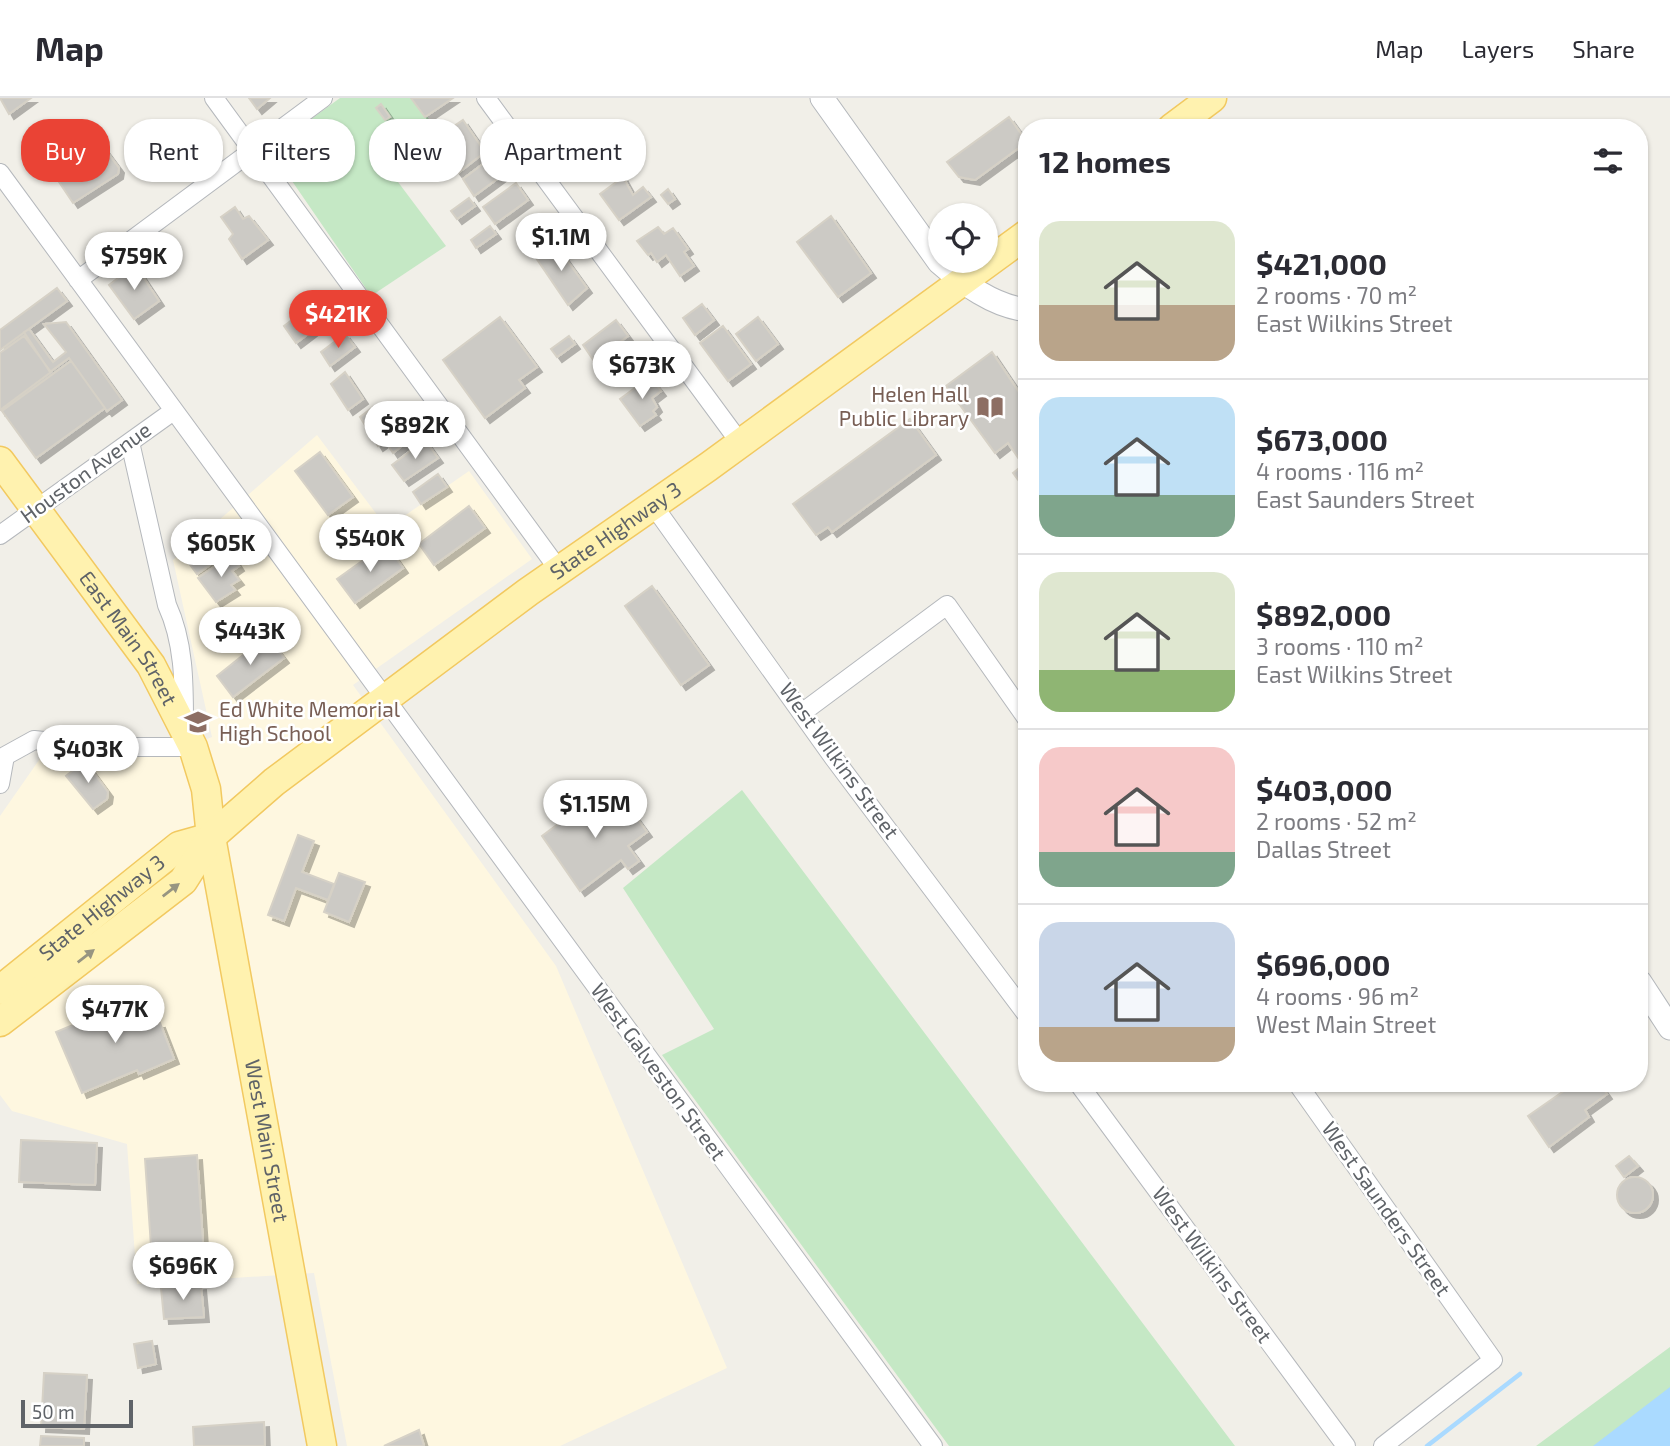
<!DOCTYPE html>
<meta charset="utf-8">
<style>
:root{--surface:#fff;--page:#f2f2f3;--text:#2b2b33;--muted:#7c7c81;--line:#e1e1e2;--accent:#ea4335}
body{margin:0;font-family:"Exo 2",sans-serif;background:var(--page);color:var(--text);height:100vh;display:flex;flex-direction:column;font-size:26px;white-space:nowrap}
*{box-sizing:border-box;margin:0}
p{font-size:23px;color:var(--muted)}
.icon{flex:none;width:38px;height:38px;fill:none;stroke:currentColor;stroke-width:2;stroke-linecap:round;stroke-linejoin:round}
.map{position:relative;flex:1;overflow:hidden}
.details{position:absolute;left:1018px;top:21px;width:630px;height:973px;display:flex;flex-direction:column;background:var(--surface);border-radius:28px;box-shadow:0 2px 5px #0004}
.details>*{flex:none}
.hud{position:absolute;left:21px;top:21px;width:665px;height:63px;display:flex;gap:14px}
.buttons{position:absolute;left:928px;top:105px;display:grid;gap:14px}
.buttons a{display:grid;place-items:center;width:70px;height:70px;border-radius:50%;background:var(--surface);box-shadow:0 2px 5px #0004;font-size:35px}
.scale{position:absolute;left:21px;bottom:18px;width:112px;box-sizing:border-box;padding-left:7px;border:4px solid #5f6368;border-top:0;font-size:19px;line-height:24px;white-space:nowrap;color:#5f6368;-webkit-text-stroke:5px #fff;paint-order:stroke}
.price{position:absolute;translate:-50% -60px;padding:0 16px;border-radius:24px;background:#fff;color:#222;font-size:23px;line-height:46px;filter:drop-shadow(0 2px 4px #0008)}
.price::after{content:'';position:absolute;left:50%;top:42px;width:21px;height:16px;margin-left:-10px;background:inherit;clip-path:polygon(0 0,100% 0,50% 100%)}
.price.on{background:var(--accent);color:#fff}
ul{padding:0;list-style:none}
li{display:flex;align-items:center;gap:21px;height:175px;padding:0 21px}
li+li{border-top:2px solid var(--line)}
li span{display:grid;place-items:center;flex:none;width:196px;height:140px;border-radius:21px;color:#555}
li>.icon{margin-inline-start:auto}
span .icon{width:84px;height:84px;fill:#fffc;stroke-width:1}
li b{font-size:30px}
h2{display:flex;justify-content:space-between;align-items:center;height:84px;padding:0 21px;font-size:30px}
.tag{padding:0 24px;border-radius:28px;background:var(--surface);box-shadow:0 2px 5px #0004;font-size:24px;line-height:63px}
.tag.on{background:var(--accent);color:#fff}
header{display:flex;align-items:center;gap:42px;box-sizing:border-box;height:98px;padding:0 35px;background:var(--surface);border-bottom:2px solid var(--line)}
header strong{font-size:33px}
nav{display:flex;gap:38px;margin-inline-start:auto;font-size:24px}
.map>svg:first-child{display:block}
</style>
<header>
<strong>Map</strong>
<nav><a>Map</a><a>Layers</a><a>Share</a></nav>
</header>
<div class="map">
<svg width="1670" height="1348" viewBox="0 0 1670 1348">
<defs>
<filter id="shadow"><feDropShadow dx="5" dy="5" stdDeviation="0" flood-color="#0004"/></filter>
</defs>
<rect width="100%" height="100%" fill="#f1efe8"/>
<!-- commercial -->
<path fill="#fef7e0" d="M 317,337 L 387,430 L 469,373 L 532,461 L 353,587 L 556,868 L 727,1270 L 560,1348 L 347,1348 L 314,1175 L 137,1186 L 127,1046 L 12,1013 L 0,997 L 0,718 L 46,652 L 166,657 L 212,639 L 173,462 Z"/>
<!-- green -->
<path fill="#c5e8c5" d="M 340,0 L 414,0 L 436,31 L 386,68 L 446,148 L 371,198 L 270,51 Z
M 742,692 L 1235,1348 L 949,1348 L 662,957 L 714,931 L 623,790 Z
M 1670,1249 L 1670,1348 L 1536,1348 Z"/>
<!-- water -->
<path fill="#aadaff" d="M 1670,1289 L 1670,1348 L 1593,1348 Z"/>
<g fill="none" stroke-linecap="round" stroke-linejoin="round">
<!-- stream -->
<path stroke="#aadaff" stroke-width="4.5" d="M 1427,1348 L 1520,1276"/>
</g>
<!-- building -->
<path fill="#cccac5" stroke="#d6d1c6" stroke-width="2" filter="url(#shadow)" d="M 0,0 L 31,0 L 9,16 Z
M 249,0 L 270,0 L 257,11 Z
M 411,0 L 453,0 L 425,19 Z
M 381,6 L 390,19 L 385,22 L 376,10 Z
M 1009,19 L 1027,44 L 975,82 L 959,79 L 947,64 Z
M 463,22 L 485,54 L 458,75 L 447,61 L 454,56 L 441,37 Z
M 90,31 L 119,70 L 118,76 L 73,105 L 49,69 L 74,51 L 70,45 Z
M 589,41 L 600,57 L 578,74 L 573,66 L 569,69 L 563,59 Z
M 495,57 L 508,73 L 474,98 L 463,81 Z
M 623,79 L 633,97 L 643,89 L 651,99 L 619,122 L 600,96 Z
M 516,85 L 528,102 L 495,126 L 483,109 Z
M 668,91 L 675,101 L 668,106 L 661,97 Z
M 469,100 L 475,108 L 457,121 L 451,113 Z
M 235,109 L 243,121 L 249,118 L 268,142 L 242,161 L 229,141 L 233,136 L 221,119 Z
M 831,118 L 871,175 L 838,199 L 797,144 Z
M 490,128 L 496,136 L 476,150 L 471,142 Z
M 658,129 L 664,136 L 673,130 L 688,151 L 684,154 L 694,168 L 680,178 L 666,157 L 657,164 L 651,155 L 648,157 L 637,143 Z
M 553,143 L 587,190 L 568,207 L 534,157 Z
M 135,167 L 159,203 L 134,221 L 109,187 Z
M 57,190 L 67,203 L 0,252 L 0,232 Z
M 316,204 L 329,220 L 296,245 L 284,228 Z
M 702,206 L 714,222 L 695,237 L 683,220 Z
M 500,219 L 537,269 L 519,282 L 525,290 L 485,320 L 443,262 Z
M 758,219 L 778,246 L 756,263 L 736,236 Z
M 616,222 L 628,238 L 594,263 L 583,247 Z
M 66,224 L 122,302 L 107,313 L 69,260 L 50,274 L 24,234 L 29,231 L 53,264 L 66,254 L 44,226 Z
M 723,228 L 751,266 L 728,283 L 700,245 Z
M 345,236 L 355,249 L 330,268 L 321,254 Z
M 24,238 L 51,274 L 0,312 L 0,255 Z
M 569,238 L 575,246 L 557,259 L 551,251 Z
M 992,254 L 1027,306 L 1027,394 L 1013,375 L 1023,367 L 1008,345 L 995,355 L 946,288 Z
M 71,263 L 105,310 L 36,360 L 2,313 Z
M 345,274 L 363,301 L 348,312 L 331,286 Z
M 650,279 L 661,293 L 652,300 L 657,309 L 653,313 L 656,317 L 640,328 L 620,301 Z
M 373,309 L 389,331 L 398,325 L 409,342 L 393,355 L 385,343 L 378,348 L 360,319 Z
M 910,321 L 936,357 L 832,434 L 828,429 L 816,437 L 793,406 Z
M 425,342 L 438,360 L 404,383 L 392,367 Z
M 320,354 L 353,399 L 328,417 L 295,373 Z
M 438,376 L 447,389 L 421,406 L 413,394 Z
M 469,408 L 485,430 L 434,467 L 419,446 Z
M 217,442 L 226,455 L 197,476 L 188,464 Z
M 386,446 L 403,470 L 355,505 L 337,481 Z
M 232,457 L 239,468 L 232,473 L 239,482 L 231,487 L 235,492 L 216,504 L 198,480 Z
M 652,488 L 709,567 L 681,587 L 625,508 Z
M 267,538 L 284,560 L 233,599 L 217,578 Z
M 85,663 L 108,694 L 107,701 L 93,711 L 66,678 Z
M 620,697 L 647,734 L 628,748 L 639,763 L 628,771 L 621,762 L 580,793 L 542,738 L 593,700 L 601,712 Z
M 298,737 L 314,743 L 302,774 L 334,786 L 328,802 L 296,790 L 284,823 L 268,817 Z
M 339,775 L 365,784 L 349,824 L 324,814 Z
M 143,898 L 155,926 L 160,925 L 174,961 L 139,976 L 137,972 L 82,995 L 56,934 Z
M 1565,985 L 1599,985 L 1607,996 L 1585,1012 L 1589,1019 L 1549,1049 L 1528,1018 L 1568,990 Z
M 21,1042 L 97,1045 L 95,1087 L 19,1084 Z
M 197,1057 L 205,1173 L 153,1177 L 145,1061 Z
M 1629,1058 L 1638,1068 L 1624,1079 L 1616,1068 Z
M1617 1097a18 18 0 1 1 36 0a18 18 0 1 1-36 0Z
M 201,1187 L 204,1219 L 164,1221 L 161,1190 Z
M 152,1243 L 156,1266 L 138,1270 L 134,1246 Z
M 44,1275 L 87,1277 L 84,1331 L 41,1329 Z
M 264,1324 L 265,1348 L 194,1348 L 193,1329 Z
M 419,1332 L 424,1348 L 384,1348 Z
M 41,1338 L 84,1340 L 84,1348 L 40,1348 Z"/>
<g fill="none" stroke-linecap="round" stroke-linejoin="round">
<!-- minor casing -->
<g stroke="#b5b8bc" stroke-width="20">
<path id="minor" d="M 214,0 L 559,472
M 486,0 L 741,346
M 0,75 L 933,1348
M 78,182 L 323,0
M 130,344 L 167,507 C 184,544 184,584 184,624
M 653,407 L 833,659 L 1027,917
M 0,437 L 172,314
M 803,614 L 947,507 L 1027,621
M 0,686 L 5,658 L 34,642 L 106,649 L 193,649
M 1078,985 L 1346,1348
M 1297,985 L 1493,1262 L 1383,1348"/>
</g>
<!-- tertiary casing -->
<g stroke="#b5b8bc" stroke-width="25">
<path id="tertiary" d="M 822,0 L 939,164 C 964,186 993,208 1027,212
M 1640,884 L 1670,930"/>
</g>
<!-- primary casing -->
<g stroke="#f2c960" stroke-width="31">
<g id="primary">
<path d="M 1172,30 L 1212,0"/>
<path id="s1" d="M 0,363 L 151,567 L 193,649 L 206,691 L 211,739 L 322,1348"/>
<path id="s2" d="M 0,892 L 179,748 L 211,739"/>
<path id="s3" d="M 0,924 L 183,783 L 211,739 L 274,684 L 528,494 L 708,369 L 1027,136"/>
</g>
</g>
<!-- minor -->
<use href="#minor" stroke="#fff" stroke-width="18"/>
<!-- tertiary -->
<use href="#tertiary" stroke="#fff" stroke-width="23"/>
<!-- primary -->
<use href="#primary" stroke="#fff2af" stroke-width="28"/>
</g>
<!-- one-way arrows -->
<defs><path id="oneway-solid" d="M-6-.8H1V-3.2L6.5 0L1 3.2V.8H-6Z" transform="scale(1.75)"/></defs>
<g fill="#979581">
<use href="#oneway-solid" transform="translate(171 792) rotate(-38)"/>
<use href="#oneway-solid" transform="translate(86 858) rotate(-38)"/>
</g>
<!-- icons -->
<defs>
<g id="library-bare" transform="scale(2.1)"><path d="M-6-4Q-3-5.5-.7-3.5V5Q-3 3-6 4ZM6-4Q3-5.5 .7-3.5V5Q3 3 6 4Z" fill="#8d6e63" stroke="#fff" stroke-width="2.5" paint-order="stroke"/></g>
<g id="school-bare" transform="scale(2.1)"><path d="M0-5L7-2L0 1L-7-2ZM-4 1L0 2.5L4 1V4Q0 6-4 4Z" fill="#8d6e63" stroke="#fff" stroke-width="2.5" paint-order="stroke"/></g>
</defs>
<g fill-rule="evenodd">
<use href="#library-bare" x="990" y="309"/>
<use href="#school-bare" x="198" y="624"/>
</g>
<g text-anchor="middle" stroke-width="5" stroke-linejoin="round" paint-order="stroke">
<!-- education labels -->
<g font-size="21" fill="#785e54" stroke="#fff" text-anchor="end">
<text x="969" y="304">Helen Hall<tspan x="969" dy="24">Public Library</tspan></text>
<text x="219" y="619" text-anchor="start">Ed White Memorial<tspan x="219" dy="24">High School</tspan></text>
</g>
<!-- street labels -->
<g font-size="21" fill="#5f6368" stroke="#fff">
<text transform="translate(86 375) rotate(-36)" y="7">Houston Avenue</text>
<text dy="7" stroke="none"><textPath href="#s3" startOffset="791">State Highway 3</textPath></text>
<text dy="7" stroke="none"><textPath href="#s1" startOffset="219">East Main Street</textPath></text>
<text transform="translate(839 663) rotate(54)" y="7">West Wilkins Street</text>
<text dy="7" stroke="none"><textPath href="#s2" startOffset="131">State Highway 3</textPath></text>
<text transform="translate(658 974) rotate(54)" y="7">West Galveston Street</text>
<text dy="7" stroke="none"><textPath href="#s1" startOffset="747">West Main Street</textPath></text>
<text transform="translate(1386 1111) rotate(55)" y="7">West Saunders Street</text>
<text transform="translate(1212 1167) rotate(54)" y="7">West Wilkins Street</text>
</g>
</g>
</svg>
<div class="buttons">
<a><svg class="icon" aria-label="locate" viewBox="0 0 24 24"><circle cx="12" cy="12" r="6"/><path d="M12 2v4M12 18v4M2 12h4M18 12h4"/></svg></a>
</div>
<div class="scale">50 m</div>
<b class="price" style="left:561px;top:175px">$1.1M</b>
<b class="price" style="left:134px;top:194px">$759K</b>
<b class="price on" style="left:338px;top:252px">$421K</b>
<b class="price" style="left:642px;top:303px">$673K</b>
<b class="price" style="left:415px;top:363px">$892K</b>
<b class="price" style="left:370px;top:476px">$540K</b>
<b class="price" style="left:221px;top:481px">$605K</b>
<b class="price" style="left:250px;top:569px">$443K</b>
<b class="price" style="left:88px;top:687px">$403K</b>
<b class="price" style="left:595px;top:742px">$1.15M</b>
<b class="price" style="left:115px;top:947px">$477K</b>
<b class="price" style="left:183px;top:1204px">$696K</b>
<div class="hud">
<a class="tag on">Buy</a>
<a class="tag">Rent</a>
<a class="tag">Filters</a>
<a class="tag">New</a>
<a class="tag">Apartment</a>
</div>
<section class="details">
<h2>12 homes<svg class="icon" aria-label="filters" viewBox="0 0 24 24"><path d="M4 7h16M4 17h16"/><circle cx="9" cy="7" r="2"/><circle cx="15" cy="17" r="2"/></svg></h2>
<ul>
<li><span style="background:linear-gradient(#dfe7d0 60%,#b9a48a 0)"><svg class="icon" aria-label="home" viewBox="0 0 24 24"><path d="M3 11l9-7 9 7M6 9v11h12V9"/></svg></span><div><b>$421,000</b><p>2 rooms · 70 m²</p><p>East Wilkins Street</p></div></li>
<li><span style="background:linear-gradient(#bfe0f5 70%,#7fa58c 0)"><svg class="icon" aria-label="home" viewBox="0 0 24 24"><path d="M3 11l9-7 9 7M6 9v11h12V9"/></svg></span><div><b>$673,000</b><p>4 rooms · 116 m²</p><p>East Saunders Street</p></div></li>
<li><span style="background:linear-gradient(#dfe7d0 70%,#8fb573 0)"><svg class="icon" aria-label="home" viewBox="0 0 24 24"><path d="M3 11l9-7 9 7M6 9v11h12V9"/></svg></span><div><b>$892,000</b><p>3 rooms · 110 m²</p><p>East Wilkins Street</p></div></li>
<li><span style="background:linear-gradient(#f6c9c9 75%,#7fa58c 0)"><svg class="icon" aria-label="home" viewBox="0 0 24 24"><path d="M3 11l9-7 9 7M6 9v11h12V9"/></svg></span><div><b>$403,000</b><p>2 rooms · 52 m²</p><p>Dallas Street</p></div></li>
<li><span style="background:linear-gradient(#c9d6e8 75%,#b9a48a 0)"><svg class="icon" aria-label="home" viewBox="0 0 24 24"><path d="M3 11l9-7 9 7M6 9v11h12V9"/></svg></span><div><b>$696,000</b><p>4 rooms · 96 m²</p><p>West Main Street</p></div></li>
</ul>
</section>
</div>
